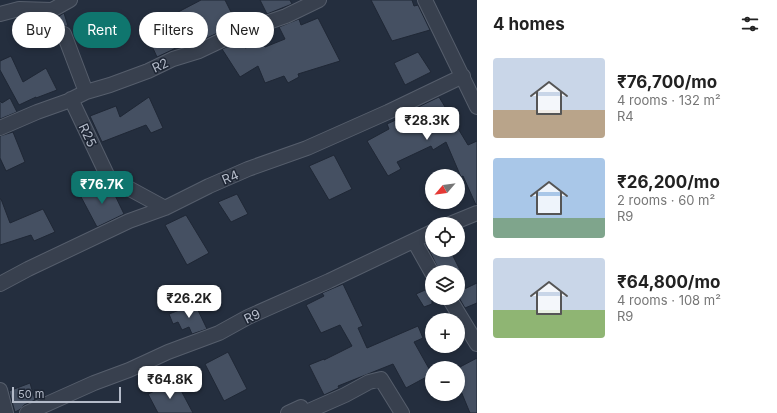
<!DOCTYPE html>
<meta charset="utf-8">
<style>
:root{--surface:#fff;--page:#f2f2f2;--text:#222;--muted:#767676;--accent:#0f766e}
body{margin:0;font-family:Inter,sans-serif;background:var(--page);color:var(--text);height:100vh;display:flex;flex-direction:column;font-size:15px;white-space:nowrap}
*{box-sizing:border-box;margin:0}
p{font-size:13px;color:var(--muted)}
.icon{flex:none;width:22px;height:22px;fill:none;stroke:currentColor;stroke-width:2;stroke-linecap:round;stroke-linejoin:round}
.map{position:relative;flex:1;overflow:hidden}
.details{display:flex;flex-direction:column;background:var(--surface);width:300px}
.details>*{flex:none}
.hud{position:absolute;left:12px;top:12px;width:380px;height:36px;display:flex;gap:8px}
.needle{width:26px;rotate:242deg}
.controls{position:absolute;left:425px;top:169px;display:grid;gap:8px}
.controls a{display:grid;place-items:center;width:40px;height:40px;border-radius:50%;background:var(--surface);box-shadow:0 2px 6px #0003;font-size:20px}
.scale{position:absolute;left:12px;bottom:10px;width:109px;box-sizing:border-box;padding-left:4px;border:2px solid #b4bbc9;border-top:0;font-size:11px;line-height:14px;white-space:nowrap;color:#b4bbc9;-webkit-text-stroke:3px #1d2533;paint-order:stroke}
.price{position:absolute;translate:-50% -34px;padding:0 9px;border-radius:8px;background:#fff;color:#222;font-size:13px;line-height:26px;filter:drop-shadow(0 1px 2px #0008)}
.price::after{content:'';position:absolute;left:50%;top:24px;width:12px;height:9px;margin-left:-6px;background:inherit;clip-path:polygon(0 0,100% 0,50% 100%)}
.price.active{background:var(--accent);color:#fff}
ul{padding:0;list-style:none}
li{display:flex;align-items:center;gap:12px;height:100px;padding:0 16px}
li span{display:grid;place-items:center;flex:none;width:112px;height:80px;border-radius:4px;color:#555}
li>.icon{margin-inline-start:auto}
span .icon{width:48px;height:48px;fill:#fffc;stroke-width:1}
li b{font-size:17px}
h2{display:flex;justify-content:space-between;align-items:center;height:48px;padding:0 16px;font-size:17px}
.pill{padding:0 14px;border-radius:18px;background:var(--surface);box-shadow:0 2px 6px #0003;font-size:14px;line-height:36px}
.pill.active{background:var(--accent);color:#fff}
main{display:flex;flex:1;min-height:0}
.map>svg:first-child{display:block}
</style>
<main>
<div class="map">
<svg width="477" height="413" viewBox="0 0 477 413">
<rect width="100%" height="100%" fill="#242e3e"/>
<!-- building -->
<path fill="#455062" stroke="#1f2735" d="M 201,0 L 225,0 L 237,24 L 196,43 L 188,46 L 186,41 L 172,50 L 157,57 L 141,22 L 160,12 L 163,20 Z
M 260,0 L 290,0 L 292,4 L 267,14 Z
M 371,0 L 412,0 L 414,6 L 418,5 L 430,30 L 392,41 Z
M 64,13 L 68,26 L 61,26 L 57,30 L 39,37 L 32,26 L 50,18 L 56,18 Z
M 318,18 L 340,61 L 298,74 L 299,77 L 288,83 L 284,76 L 265,83 L 258,66 L 240,77 L 222,49 L 241,41 L 245,48 L 263,43 L 265,47 L 285,39 L 279,27 L 299,19 L 301,25 Z
M 418,52 L 431,72 L 405,85 L 394,63 Z
M 11,56 L 23,82 L 46,68 L 57,90 L 36,98 L 36,97 L 19,105 L 0,70 L 0,61 Z
M 149,97 L 163,128 L 151,133 L 146,125 L 102,142 L 90,116 L 116,106 L 120,117 Z
M 439,97 L 468,145 L 477,141 L 477,205 L 476,205 L 463,176 L 461,177 L 446,142 L 433,150 L 431,146 L 397,162 L 401,169 L 388,176 L 367,141 L 389,129 L 387,124 L 411,113 L 410,111 Z
M 10,98 L 17,112 L 0,119 L 0,101 L 2,103 Z
M 13,132 L 25,162 L 6,171 L 0,158 L 0,136 Z
M 334,155 L 352,189 L 329,200 L 309,166 Z
M 106,185 L 112,189 L 124,214 L 97,227 L 80,195 Z
M 237,194 L 248,214 L 231,222 L 218,202 Z
M 0,199 L 1,199 L 10,223 L 43,209 L 55,232 L 34,241 L 31,235 L 0,245 Z
M 186,215 L 209,253 L 187,265 L 165,225 Z
M 429,250 L 450,250 L 461,272 L 440,272 Z
M 477,283 L 477,303 L 465,308 L 458,296 L 458,292 Z
M 343,284 L 363,326 L 358,328 L 367,348 L 418,326 L 423,338 L 414,342 L 432,374 L 406,388 L 393,364 L 338,386 L 339,388 L 324,395 L 309,365 L 324,359 L 324,360 L 352,346 L 340,325 L 321,333 L 306,305 L 324,296 L 322,293 Z
M 432,287 L 432,304 L 424,307 L 416,294 Z
M 195,304 L 207,329 L 192,334 L 189,327 L 182,330 L 178,322 L 173,324 L 169,314 Z
M 228,352 L 247,389 L 224,401 L 205,364 Z
M 477,358 L 477,413 L 470,413 L 458,384 L 458,368 Z
M 176,381 L 193,413 L 158,413 L 148,394 Z
M 30,383 L 35,400 L 24,405 L 19,410 L 15,412 L 9,391 Z"/>
<g fill="none" stroke-linecap="round" stroke-linejoin="round">
<!-- street casing -->
<g stroke="#565e6c" stroke-width="16">
<path id="street" d="M 425,0 L 477,107
M 0,14 L 19,9 L 52,10 L 70,0
M 64,34 L 86,92
M 71,99 L 108,177 L 165,208
M 0,128 L 37,112 L 68,101 L 86,92 L 110,85 L 148,71 L 173,59 L 199,51 L 237,33 L 286,16 L 319,0
M 450,224 L 477,213
M 414,241 L 432,273
M 0,284 L 28,269 L 129,221 L 165,208 L 209,186 L 248,169 L 307,148 L 388,112 L 463,76
M 449,298 L 477,344
M 0,390 L 6,413
M 27,413 L 94,383 L 129,370 L 168,352 L 219,333 L 248,317 L 329,281 L 432,232
M 288,413 L 301,407 L 303,413
M 304,413 L 345,395 L 369,382 L 381,379 L 402,413"/>
</g>
<!-- street -->
<use href="#street" stroke="#38404e" stroke-width="14"/>
</g>
<g text-anchor="middle" stroke-width="3" stroke-linejoin="round" paint-order="stroke">
<!-- street labels -->
<g font-size="13" fill="#b4bbc9" stroke="#1d2533">
<text transform="translate(160 65) rotate(-25)" y="5">R2</text>
<text transform="translate(88 135) rotate(65)" y="5">R25</text>
<text transform="translate(230 177) rotate(-23)" y="5">R4</text>
<text transform="translate(252 316) rotate(-26)" y="5">R9</text>
</g>
</g>
</svg>
<div class="controls">
<a><svg class="needle" viewBox="-14 -14 28 28"><path d="M0-13l5 13h-10z" fill="#e53935"/><path d="M0 13l5-13h-10z" fill="#767676"/></svg></a>
<a><svg class="icon" aria-label="locate" viewBox="0 0 24 24"><circle cx="12" cy="12" r="6"/><path d="M12 2v4M12 18v4M2 12h4M18 12h4"/></svg></a>
<a><svg class="icon" aria-label="layers" viewBox="0 0 24 24"><path d="M12 4l9 5-9 5-9-5zM3 14l9 5 9-5"/></svg></a>
<a>+</a>
<a>−</a>
</div>
<div class="scale">50 m</div>
<b class="price" style="left:427px;top:141px">₹28.3K</b>
<b class="price active" style="left:102px;top:205px">₹76.7K</b>
<b class="price" style="left:189px;top:319px">₹26.2K</b>
<b class="price" style="left:170px;top:400px">₹64.8K</b>
<div class="hud">
<a class="pill">Buy</a>
<a class="pill active">Rent</a>
<a class="pill">Filters</a>
<a class="pill">New</a>
</div>
</div>
<section class="details">
<h2>4 homes<svg class="icon" aria-label="filters" viewBox="0 0 24 24"><path d="M4 7h16M4 17h16"/><circle cx="9" cy="7" r="2"/><circle cx="15" cy="17" r="2"/></svg></h2>
<ul>
<li><span style="background:linear-gradient(#c9d6e8 65%,#b9a48a 0)"><svg class="icon" aria-label="home" viewBox="0 0 24 24"><path d="M3 11l9-7 9 7M6 9v11h12V9"/></svg></span><div><b>₹76,700/mo</b><p>4 rooms · 132 m²</p><p>R4</p></div></li>
<li><span style="background:linear-gradient(#a9c7e8 75%,#7fa58c 0)"><svg class="icon" aria-label="home" viewBox="0 0 24 24"><path d="M3 11l9-7 9 7M6 9v11h12V9"/></svg></span><div><b>₹26,200/mo</b><p>2 rooms · 60 m²</p><p>R9</p></div></li>
<li><span style="background:linear-gradient(#c9d6e8 65%,#8fb573 0)"><svg class="icon" aria-label="home" viewBox="0 0 24 24"><path d="M3 11l9-7 9 7M6 9v11h12V9"/></svg></span><div><b>₹64,800/mo</b><p>4 rooms · 108 m²</p><p>R9</p></div></li>
</ul>
</section>
</main>
